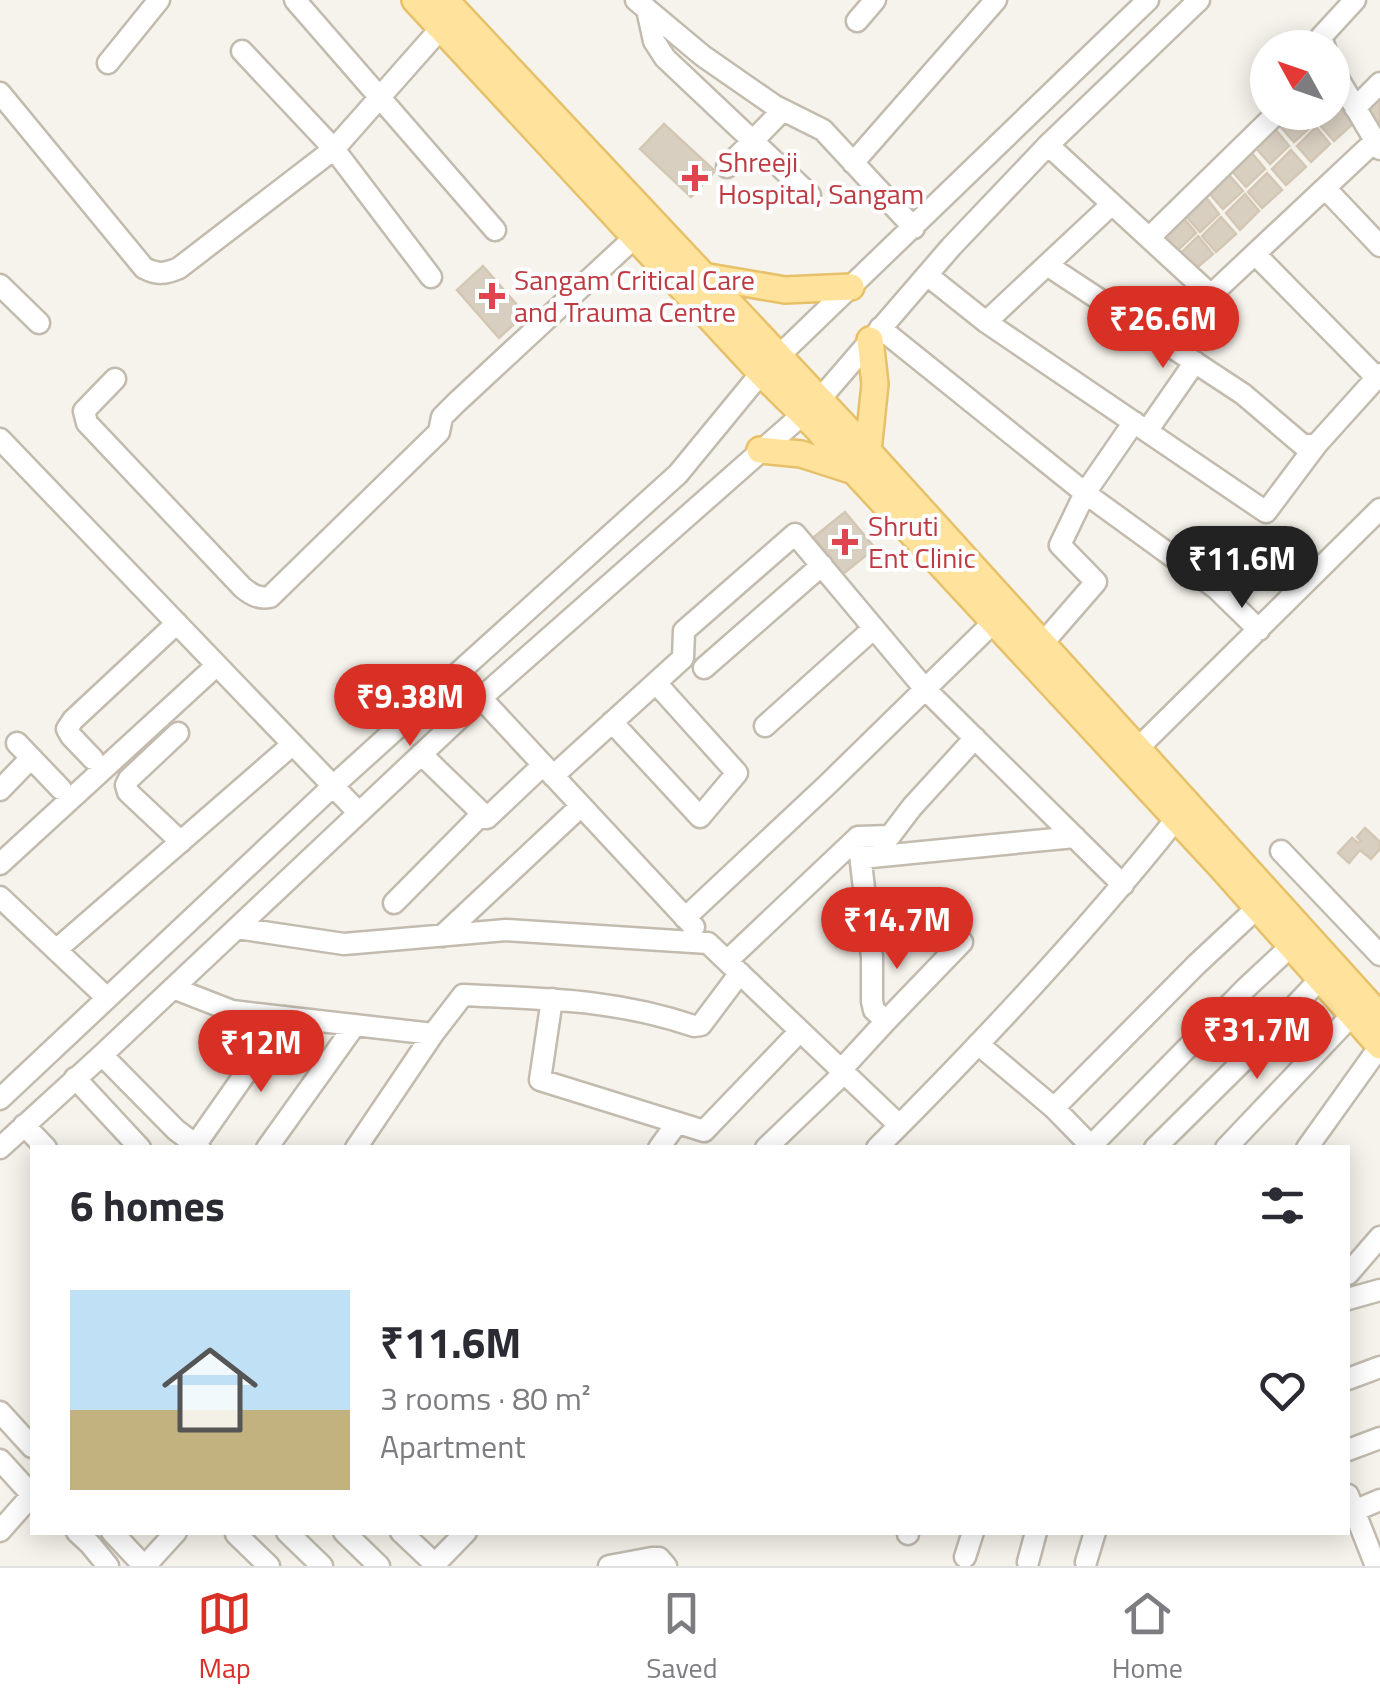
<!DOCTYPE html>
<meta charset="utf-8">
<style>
:root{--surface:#fff;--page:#f2f2f3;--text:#2b2b33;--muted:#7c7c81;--line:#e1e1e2;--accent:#d93025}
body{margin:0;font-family:"Titillium Web",sans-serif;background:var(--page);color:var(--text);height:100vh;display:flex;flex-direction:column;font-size:38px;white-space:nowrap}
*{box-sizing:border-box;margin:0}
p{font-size:32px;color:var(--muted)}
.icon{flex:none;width:55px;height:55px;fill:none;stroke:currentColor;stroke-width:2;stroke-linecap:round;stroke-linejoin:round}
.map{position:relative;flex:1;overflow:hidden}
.panel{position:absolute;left:30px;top:1145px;width:1320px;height:390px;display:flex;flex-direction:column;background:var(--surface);border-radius:0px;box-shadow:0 5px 25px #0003}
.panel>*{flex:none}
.needle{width:65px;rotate:310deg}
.buttons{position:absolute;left:1250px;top:30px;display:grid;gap:20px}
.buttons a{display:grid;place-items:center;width:100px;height:100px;border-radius:50%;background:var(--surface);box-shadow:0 5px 25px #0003;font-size:50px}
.price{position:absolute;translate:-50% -85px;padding:0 22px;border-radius:35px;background:var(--accent);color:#fff;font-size:32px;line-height:65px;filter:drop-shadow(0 2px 5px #0008)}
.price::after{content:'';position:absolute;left:50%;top:60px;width:30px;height:22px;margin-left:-15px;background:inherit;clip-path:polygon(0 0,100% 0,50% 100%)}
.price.current{background:#222;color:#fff}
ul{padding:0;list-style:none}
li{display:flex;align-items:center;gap:30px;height:250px;padding:0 40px}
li+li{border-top:2px solid var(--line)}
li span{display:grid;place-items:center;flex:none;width:280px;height:200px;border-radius:0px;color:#555}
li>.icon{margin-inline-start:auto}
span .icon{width:120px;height:120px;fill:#fffc;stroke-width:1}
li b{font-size:42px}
h2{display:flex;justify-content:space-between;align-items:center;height:120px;padding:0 40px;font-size:42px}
.tabs{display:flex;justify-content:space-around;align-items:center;height:140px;border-top:2px solid var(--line);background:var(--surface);font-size:28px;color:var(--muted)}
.tabs a{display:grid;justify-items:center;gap:5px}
.tabs .current{color:var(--accent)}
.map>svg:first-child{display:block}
</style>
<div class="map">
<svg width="1380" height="1566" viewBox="0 0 1380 1566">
<rect width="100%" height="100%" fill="#f6f3ec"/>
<!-- building -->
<path fill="#d8cfc1" stroke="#d3c7b4" stroke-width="2.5" d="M 1380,91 L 1380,122 L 1376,125 L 1362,109 Z
M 1339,106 L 1354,123 L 1334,141 L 1320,125 Z
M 1293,112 L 1304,112 L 1314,124 L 1294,142 L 1280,126 Z
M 664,124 L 715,171 L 691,197 L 640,149 Z
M 1316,127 L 1330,144 L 1311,162 L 1297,146 Z
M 1275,129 L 1289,146 L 1270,164 L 1256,148 Z
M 1291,150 L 1306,167 L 1286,185 L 1272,169 Z
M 1251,152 L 1265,169 L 1246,187 L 1232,171 Z
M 1267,173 L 1282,190 L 1262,208 L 1248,192 Z
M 1228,174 L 1243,191 L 1223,209 L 1209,193 Z
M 1245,194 L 1259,211 L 1240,230 L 1226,213 Z
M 1205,196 L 1219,214 L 1200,232 L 1186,216 Z
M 1182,216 L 1196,233 L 1177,251 L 1163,235 Z
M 1221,217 L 1236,234 L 1216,252 L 1202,236 Z
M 1198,236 L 1213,254 L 1193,271 L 1179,255 Z
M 483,266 L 525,314 L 499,338 L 457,290 Z
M 845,512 L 875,548 L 843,574 L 814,537 Z
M 1365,828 L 1380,842 L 1380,849 L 1371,859 L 1360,850 L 1349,863 L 1338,853 L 1352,838 L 1358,843 L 1361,841 L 1357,837 Z"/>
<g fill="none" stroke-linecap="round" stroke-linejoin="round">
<!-- minor casing -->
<g stroke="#c2bbae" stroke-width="25">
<path id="minor" d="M 295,0 L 495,230
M 636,0 L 703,56 L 775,106 L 823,130 L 914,228
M 647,9 L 654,41 L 665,58 L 810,195
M 857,21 L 875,0
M 1325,48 L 1321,37 L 1355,0
M 242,51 L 334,149 L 431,277
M 108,63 L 159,0
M 1332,68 L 1380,149
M 0,93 L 144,268 C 158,275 165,274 179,268 L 334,149 L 449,19
M 1355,108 L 1380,83
M 1048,145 L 1211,295 L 1374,142
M 853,163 L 996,0
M 727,167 L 783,110
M 1325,188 L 1380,246
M 1149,238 L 1278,112
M 1255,254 L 1376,377
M 1047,265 L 1243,394 L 1304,446 L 1317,444 L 1380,374
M 927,275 L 986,322 L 1266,512 L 1317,444
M 0,285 L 39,323
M 986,322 L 1112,204
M 880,328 L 1085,493 L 1217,589 L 1259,630
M 115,379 L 84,411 L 87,423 L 243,588 C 252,595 259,599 270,597 L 439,432 L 442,417 L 456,403 L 635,237
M 1147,431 L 1195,362
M 0,439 L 359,813
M 1043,643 L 1096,582 L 1060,545 L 1085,493 L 1134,422
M 704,668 L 822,565
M 481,698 L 694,927
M 612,722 L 700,817 L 737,773 L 656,683
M 765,726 L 874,628
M 178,733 L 129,779 L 126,785 L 128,792 L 181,842
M 17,743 L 61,789
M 421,754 L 487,818 L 543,765
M 1129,757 L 1380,509
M 93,759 L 71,736 L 67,729 L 73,720 L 177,623
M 553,776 L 683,658 L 684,631 L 795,534 L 925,689 L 1123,885
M 0,790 L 31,758
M 1281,851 L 1380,955
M 861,858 L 1075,837
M 0,864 L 217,665
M 0,897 L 107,998
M 394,903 L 483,813
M 685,918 L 827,785 L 1005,611
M 237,928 L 344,944 L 506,930 L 708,943 L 899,1125
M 442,936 L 581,806
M 56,950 L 293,744
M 727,961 L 858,837 L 890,836 L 912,807 L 975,738
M 173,988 L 232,1011 L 433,1034 L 463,995 C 545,999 615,999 694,1026 L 701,1025 L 740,973
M 552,999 L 540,1080 L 704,1131 L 800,1031
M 886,1021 L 962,942
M 978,1044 L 1054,1108 L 1197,964 L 1257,908
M 102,1055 L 176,1130 L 200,1148
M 841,1070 L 886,1021 L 874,1010 L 872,1001 L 872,957 L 858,837
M 75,1078 L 140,1148
M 0,1099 L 333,786 L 678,474 L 761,373 L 1148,0
M 1054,1108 L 1091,1146 L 1246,988 L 1291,946
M 24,1125 L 46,1148
M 196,1144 L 285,1017
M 0,1148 L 102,1055 L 481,698 L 820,399 L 951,247 L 1048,145 L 1199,0
M 267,1148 L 355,1025
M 356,1148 L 433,1034
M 659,1148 L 677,1123
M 766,1148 L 844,1073
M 877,1148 C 982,1043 1084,935 1176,819
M 1155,1148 L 1244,1060 L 1320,979
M 1226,1148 L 1352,1015
M 1307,1148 L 1380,1046
M 1348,1274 L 1380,1237
M 1348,1299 L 1380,1290
M 1348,1379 L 1380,1367
M 0,1412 L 32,1447
M 1348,1450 L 1380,1438
M 0,1460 L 32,1495 L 0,1531
M 1348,1495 L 1376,1566
M 1354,1511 L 1380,1500
M 77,1532 L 90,1544 L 108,1566
M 112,1532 L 144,1566
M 287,1532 L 322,1566
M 344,1532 L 379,1566
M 401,1532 L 435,1564
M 236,1534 L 269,1566
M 908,1534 L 908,1532
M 965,1557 L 973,1532
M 1028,1562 L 1036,1532
M 1086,1562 L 1095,1532
M 145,1566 L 176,1532
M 433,1566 L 466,1532
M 609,1566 L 652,1558 L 659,1558 L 666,1566"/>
</g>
<!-- major casing -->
<g stroke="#e6c16a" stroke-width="30">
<path id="major" d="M 415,0 L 761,373 L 817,428 L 854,471 L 1222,868 L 1380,1046
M 445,0 L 868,451 L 1380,1016
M 703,276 L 785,290 L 851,287
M 760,450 L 801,454 L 854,471
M 868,451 L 875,384 L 870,340"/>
</g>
<!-- minor -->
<use href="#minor" stroke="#fff" stroke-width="20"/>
<!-- major -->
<use href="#major" stroke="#ffe39c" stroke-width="25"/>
</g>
<!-- markers -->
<g fill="#e0444e" stroke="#fff" stroke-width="4">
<path d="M690 163h10v10h10v10h-10v10h-10v-10h-10v-10h10z"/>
<path d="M487 281h10v10h10v10h-10v10h-10v-10h-10v-10h10z"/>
<path d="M840 527h10v10h10v10h-10v10h-10v-10h-10v-10h10z"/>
</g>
<g text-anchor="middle" stroke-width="8" stroke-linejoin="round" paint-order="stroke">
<!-- health labels -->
<g font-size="28" fill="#be3a42" stroke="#fff" text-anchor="start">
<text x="718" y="172">Shreeji<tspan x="718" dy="32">Hospital, Sangam</tspan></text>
<text x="514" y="290">Sangam Critical Care<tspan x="514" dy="32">and Trauma Centre</tspan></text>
<text x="868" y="536">Shruti<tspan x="868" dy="32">Ent Clinic</tspan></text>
</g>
</g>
</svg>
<div class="buttons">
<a><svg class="needle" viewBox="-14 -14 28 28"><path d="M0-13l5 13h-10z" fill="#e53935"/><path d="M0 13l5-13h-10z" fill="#7c7c81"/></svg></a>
</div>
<b class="price" style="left:1163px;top:371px">₹26.6M</b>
<b class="price current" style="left:1242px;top:611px">₹11.6M</b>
<b class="price" style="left:410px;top:749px">₹9.38M</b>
<b class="price" style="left:897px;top:972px">₹14.7M</b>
<b class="price" style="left:1257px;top:1082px">₹31.7M</b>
<b class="price" style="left:261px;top:1095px">₹12M</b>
<section class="panel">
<h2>6 homes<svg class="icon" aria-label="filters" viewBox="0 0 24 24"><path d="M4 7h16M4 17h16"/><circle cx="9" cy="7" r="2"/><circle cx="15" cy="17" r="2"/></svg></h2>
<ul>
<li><span style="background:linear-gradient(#bfe0f5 60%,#c2b280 0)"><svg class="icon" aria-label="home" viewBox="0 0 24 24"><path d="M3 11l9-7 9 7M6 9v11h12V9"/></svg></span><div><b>₹11.6M</b><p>3 rooms · 80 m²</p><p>Apartment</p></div><svg class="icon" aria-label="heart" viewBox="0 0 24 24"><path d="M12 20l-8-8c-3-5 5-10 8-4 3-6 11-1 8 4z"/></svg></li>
</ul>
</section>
</div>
<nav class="tabs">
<a class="current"><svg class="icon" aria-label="map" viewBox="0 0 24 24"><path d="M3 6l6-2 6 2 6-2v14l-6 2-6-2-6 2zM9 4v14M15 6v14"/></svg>Map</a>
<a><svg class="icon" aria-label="saved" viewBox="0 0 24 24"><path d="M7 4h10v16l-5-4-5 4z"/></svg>Saved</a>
<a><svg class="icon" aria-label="home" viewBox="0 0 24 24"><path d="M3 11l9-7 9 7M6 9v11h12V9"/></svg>Home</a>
</nav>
